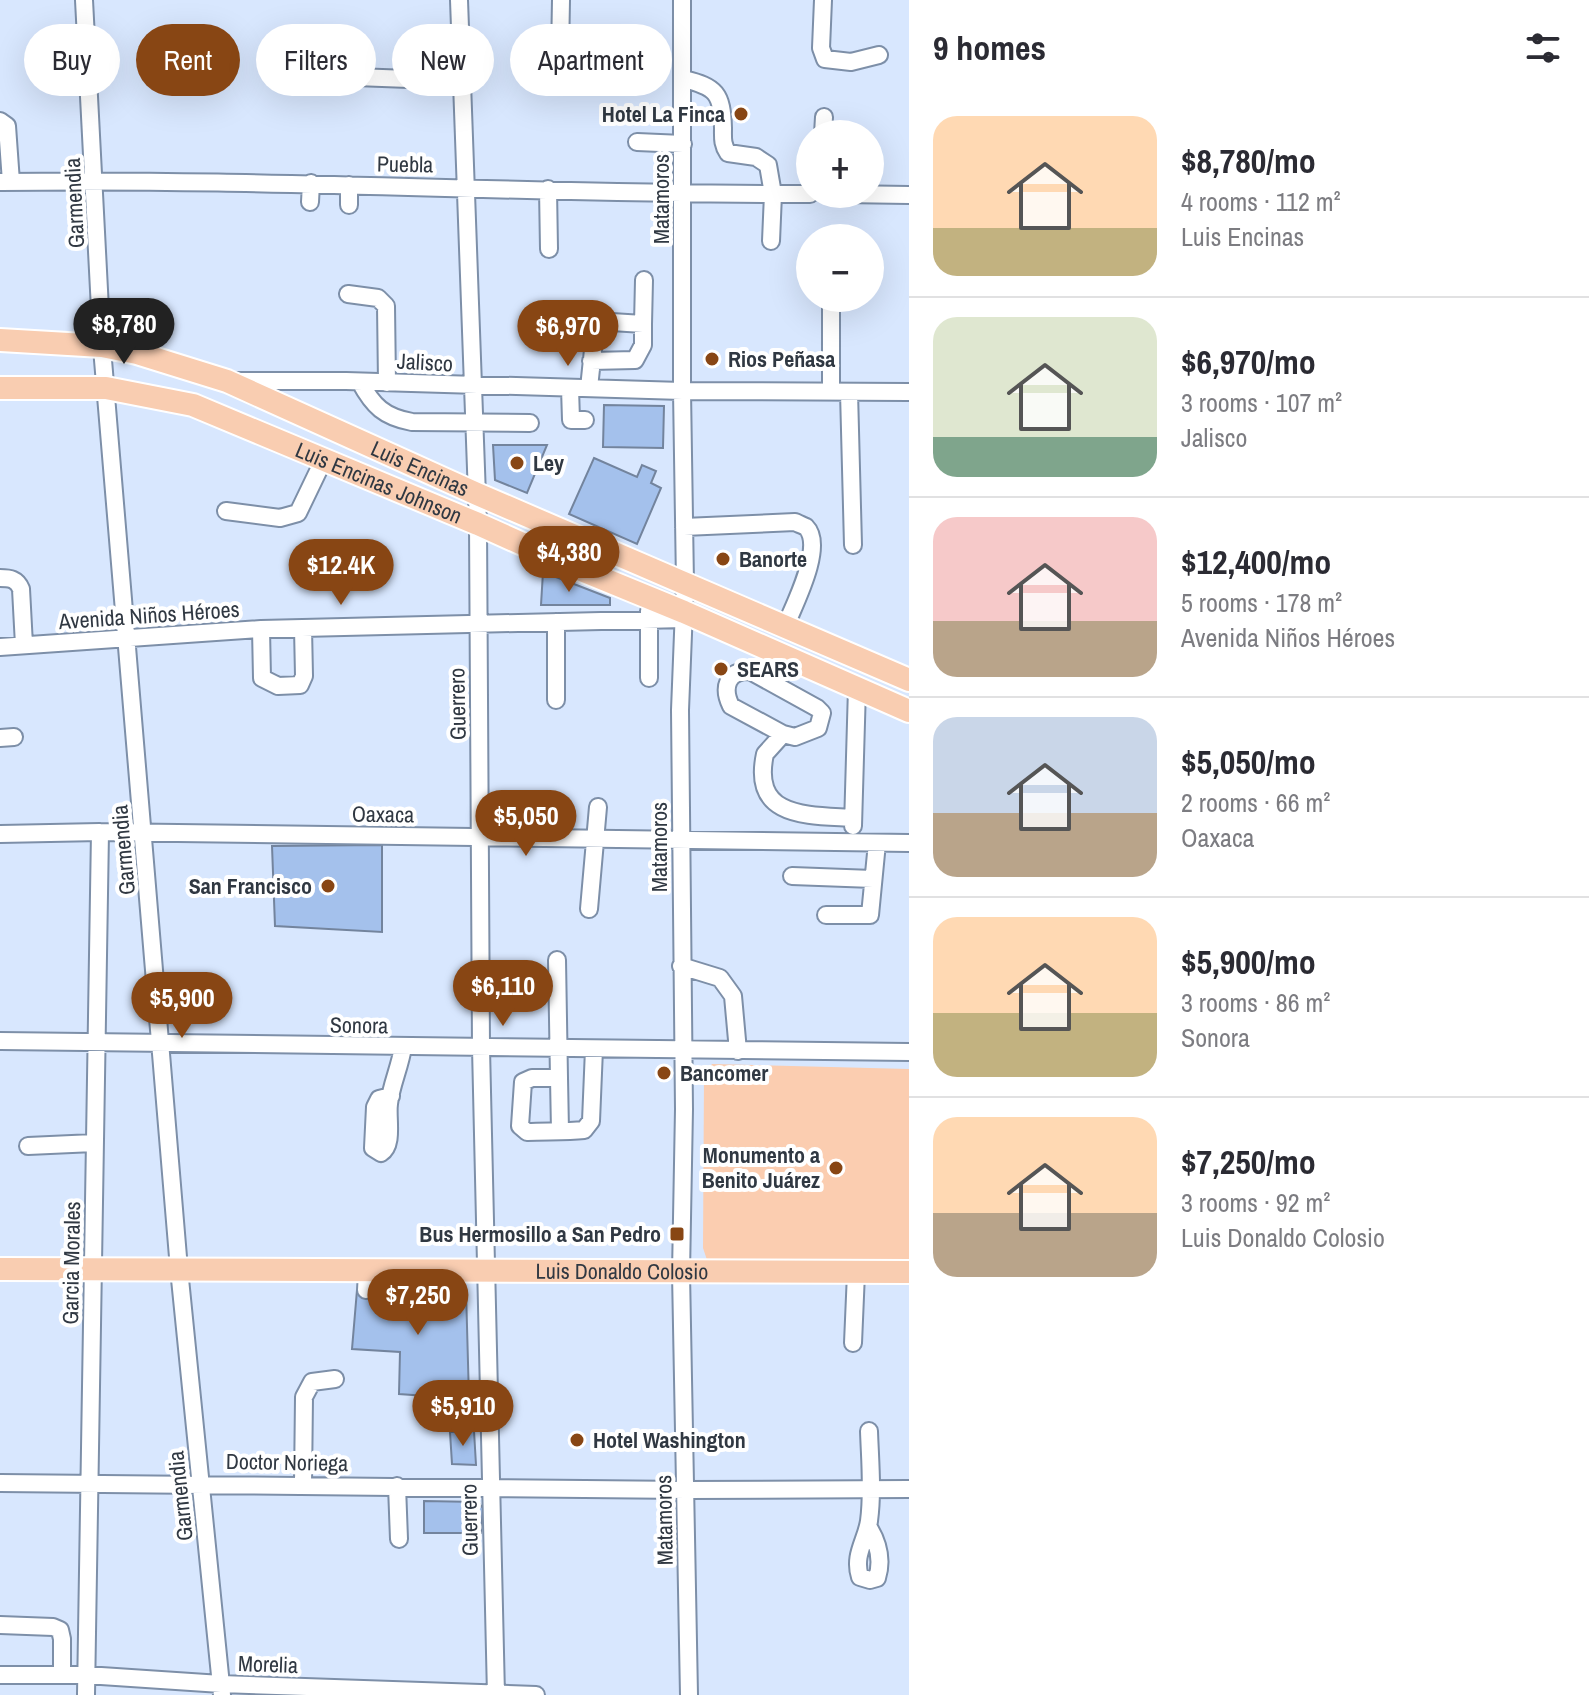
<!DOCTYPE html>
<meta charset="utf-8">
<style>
:root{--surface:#fff;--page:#f2f2f3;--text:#2b2b33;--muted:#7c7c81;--line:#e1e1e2;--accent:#884614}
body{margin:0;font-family:"Archivo Narrow",sans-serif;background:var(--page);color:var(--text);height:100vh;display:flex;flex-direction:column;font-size:30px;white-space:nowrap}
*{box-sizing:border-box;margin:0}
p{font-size:26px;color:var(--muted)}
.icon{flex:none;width:44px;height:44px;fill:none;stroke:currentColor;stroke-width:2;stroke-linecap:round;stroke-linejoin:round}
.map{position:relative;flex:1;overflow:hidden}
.sheet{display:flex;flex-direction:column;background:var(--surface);width:680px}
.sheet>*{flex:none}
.guide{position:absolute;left:24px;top:24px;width:760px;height:72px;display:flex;gap:16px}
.tools{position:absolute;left:796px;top:120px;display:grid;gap:16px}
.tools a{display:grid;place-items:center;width:88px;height:88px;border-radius:50%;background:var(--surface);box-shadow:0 8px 32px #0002;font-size:40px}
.price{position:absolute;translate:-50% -68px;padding:0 18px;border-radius:28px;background:var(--accent);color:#fff;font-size:26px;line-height:52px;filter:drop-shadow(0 2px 4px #0008)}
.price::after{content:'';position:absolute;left:50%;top:48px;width:24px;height:18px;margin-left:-12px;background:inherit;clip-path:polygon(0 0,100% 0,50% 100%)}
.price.active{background:#222;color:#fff}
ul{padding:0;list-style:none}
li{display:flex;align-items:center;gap:24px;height:200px;padding:0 24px}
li+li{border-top:2px solid var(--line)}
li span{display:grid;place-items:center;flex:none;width:224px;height:160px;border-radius:24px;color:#555}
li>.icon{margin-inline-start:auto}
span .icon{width:96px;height:96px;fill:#fffc;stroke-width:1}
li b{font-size:34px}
h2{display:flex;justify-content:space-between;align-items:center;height:96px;padding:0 24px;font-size:34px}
.pill{padding:0 28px;border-radius:36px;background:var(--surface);box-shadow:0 8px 32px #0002;font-size:28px;line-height:72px}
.pill.active{background:var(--accent);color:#fff}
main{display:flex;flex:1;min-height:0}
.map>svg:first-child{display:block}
</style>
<main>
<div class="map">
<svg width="909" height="1695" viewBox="0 0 909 1695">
<rect width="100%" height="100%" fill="#d8e7fe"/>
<!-- green -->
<path fill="#fbcdb0" d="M 712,1064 L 909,1069 L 909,1267 L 707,1260 L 703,1248 L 704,1076 Z"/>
<!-- building -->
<path fill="#a4c1ec" stroke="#73849d" stroke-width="2" d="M 604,405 L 664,406 L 663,448 L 603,447 Z
M 493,445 L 547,445 L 527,493 L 495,480 Z
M 594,458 L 637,477 L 642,465 L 656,471 L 651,483 L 661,488 L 637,544 L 569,514 Z
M 543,572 L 610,598 L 610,605 L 541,605 Z
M 382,845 L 382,932 L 275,926 L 272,846 Z
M 357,1290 L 466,1290 L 469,1399 L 399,1394 L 400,1352 L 352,1349 Z
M 474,1431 L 476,1465 L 452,1464 L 450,1432 Z
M 424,1501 L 478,1502 L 483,1508 L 481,1533 L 424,1533 Z"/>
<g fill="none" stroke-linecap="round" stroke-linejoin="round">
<!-- minor casing -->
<g stroke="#7d8fa8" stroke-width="20">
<path id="minor" d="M 84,0 L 102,348 L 179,1269 L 222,1695
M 459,0 L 478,524 L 481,1048 L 496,1695
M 682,0 L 682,391 L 685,583 L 680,710 L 684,1109 L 681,1273 L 689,1695
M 823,0 L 821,48 L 825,59 L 851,62 L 879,55
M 560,55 L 561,0
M 329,76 L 462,81
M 684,79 C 716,87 722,93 723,128 C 723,138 722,144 728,153 L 756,157 L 768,165 L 773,194 L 771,241
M 0,121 L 7,126 L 11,182
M 823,134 L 824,117
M 637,142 L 683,144
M 0,182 C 270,178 540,195 810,194
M 349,185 L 349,205
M 548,189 L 549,249
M 842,194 L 909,195
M 310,202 L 311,183
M 348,294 L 378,298 L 386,306 L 387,383
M 831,298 L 831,391
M 643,324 L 644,280
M 231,381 L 346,381 L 682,391 L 909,392
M 360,382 C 373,406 384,417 412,422 L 530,423
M 570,388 L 571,420 L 585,420
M 589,388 L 596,321 L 643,324 L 643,345 L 635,360 L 591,361
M 849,392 L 853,545
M 226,511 L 280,518 L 298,513 L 323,461
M 684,527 L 795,522 C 797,523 804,526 806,527 C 825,546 794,605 786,625
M 0,578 C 10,578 17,579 21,589 L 24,645
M 261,629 L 262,678 L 278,686 L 300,685 L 304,676 L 303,628
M 0,647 L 261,629 L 684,619
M 649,678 L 649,611
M 556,700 L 556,622
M 783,734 L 731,706 C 722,688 727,670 750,671 L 817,708 L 822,713 L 818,728 L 795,737 L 783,734 L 765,754 C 751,819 808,815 853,818
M 0,738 L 14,737
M 853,826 L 857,688
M 0,834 L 100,832 L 909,843
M 792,876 L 873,879
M 589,909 L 598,807
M 826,915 L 870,915 L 877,843
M 557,960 L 559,1078
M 681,966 L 720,978 L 733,996 L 738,1051
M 0,1041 L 909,1052
M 391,1096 L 379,1099 L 375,1107 L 373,1148 L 381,1153 C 394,1145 387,1118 389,1104 C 391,1085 400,1067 403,1047
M 560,1131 L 559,1078 L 532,1078 L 523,1082 L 520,1126 L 527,1132 C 546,1131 565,1132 584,1130 L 591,1121 L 594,1049
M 28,1146 L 94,1143
M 366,1290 L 367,1272
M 853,1343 L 856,1273
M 0,1483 L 686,1490 L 909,1489
M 303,1484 L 304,1397 L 312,1382 L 335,1379
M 397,1486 L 399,1539
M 868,1526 C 878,1542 883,1559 877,1578 L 870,1580 L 860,1577 C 853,1555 866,1541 869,1521 C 873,1491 870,1461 869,1431
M 0,1625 L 53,1627 L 60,1630 L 62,1639 L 62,1675
M 0,1675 L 86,1675 L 221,1684 L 536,1695
M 86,1695 L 100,832"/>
</g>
<!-- major casing -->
<g stroke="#fff" stroke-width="26">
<g id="major">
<path id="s1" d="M 0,340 L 102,346 L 137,353 L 227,381 L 477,494 L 909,680"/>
<path id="s2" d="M 0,388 L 106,388 L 193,405 L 478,524 L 567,564 L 684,612 L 909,711"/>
<path id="s3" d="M 0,1269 L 909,1272"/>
</g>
</g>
<!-- minor -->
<use href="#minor" stroke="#fff" stroke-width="16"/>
<!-- major -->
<use href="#major" stroke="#f9cdb1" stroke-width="22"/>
</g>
<!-- markers -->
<g fill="#884614" stroke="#fff" stroke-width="3">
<circle cx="741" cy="114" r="8"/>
<circle cx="712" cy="359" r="8"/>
<circle cx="517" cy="463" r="8"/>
<circle cx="723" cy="559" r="8"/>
<circle cx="721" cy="669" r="8"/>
<circle cx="328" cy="886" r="8"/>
<circle cx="664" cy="1073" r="8"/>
<circle cx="836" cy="1168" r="8"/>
<rect x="669" y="1226" width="16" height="16" rx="4"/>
<circle cx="577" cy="1440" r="8"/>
</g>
<g text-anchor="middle" stroke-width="8" stroke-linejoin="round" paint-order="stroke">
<!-- poi labels -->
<g font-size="22" font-weight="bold" fill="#303842" stroke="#fff" text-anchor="start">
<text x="725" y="122" text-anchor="end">Hotel La Finca</text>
<text x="728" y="367">Rios Peñasa</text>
<text x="533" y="471">Ley</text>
<text x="739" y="567">Banorte</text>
<text x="737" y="677">SEARS</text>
<text x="312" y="894" text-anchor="end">San Francisco</text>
<text x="680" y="1081">Bancomer</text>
<text x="820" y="1163" text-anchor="end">Monumento a<tspan x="820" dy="25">Benito Juárez</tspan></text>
<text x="661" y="1242" text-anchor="end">Bus Hermosillo a San Pedro</text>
<text x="593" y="1448">Hotel Washington</text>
</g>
<!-- street labels -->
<g font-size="22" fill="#303842" stroke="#fff">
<text transform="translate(405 164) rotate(1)" y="8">Puebla</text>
<text transform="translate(661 199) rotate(-90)" y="8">Matamoros</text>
<text transform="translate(74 203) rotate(-93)" y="8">Garmendia</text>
<text transform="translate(425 362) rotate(3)" y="8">Jalisco</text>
<text dy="8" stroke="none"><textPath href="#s1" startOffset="444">Luis Encinas</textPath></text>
<text dy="8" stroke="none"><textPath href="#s2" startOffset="396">Luis Encinas Johnson</textPath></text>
<text transform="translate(149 615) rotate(-4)" y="8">Avenida Niños Héroes</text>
<text transform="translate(457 704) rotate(-91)" y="8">Guerrero</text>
<text transform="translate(383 814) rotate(1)" y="8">Oaxaca</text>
<text transform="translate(659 847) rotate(-90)" y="8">Matamoros</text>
<text transform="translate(123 850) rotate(-95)" y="8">Garmendia</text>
<text transform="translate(359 1025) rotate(1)" y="8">Sonora</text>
<text transform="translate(71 1263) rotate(-89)" y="8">Garcia Morales</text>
<text dy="8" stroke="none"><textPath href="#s3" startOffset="622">Luis Donaldo Colosio</textPath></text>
<text transform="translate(287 1462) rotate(1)" y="8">Doctor Noriega</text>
<text transform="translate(180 1496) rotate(-96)" y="8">Garmendia</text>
<text transform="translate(469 1520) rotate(-91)" y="8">Guerrero</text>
<text transform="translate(664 1520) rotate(-91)" y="8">Matamoros</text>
<text transform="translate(268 1664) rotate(2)" y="8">Morelia</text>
</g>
</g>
</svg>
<div class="tools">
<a>+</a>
<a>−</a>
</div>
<b class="price active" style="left:124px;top:366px">$8,780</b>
<b class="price" style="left:568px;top:368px">$6,970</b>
<b class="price" style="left:569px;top:594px">$4,380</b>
<b class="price" style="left:341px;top:607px">$12.4K</b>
<b class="price" style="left:526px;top:858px">$5,050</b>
<b class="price" style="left:503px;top:1028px">$6,110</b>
<b class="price" style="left:182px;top:1040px">$5,900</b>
<b class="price" style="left:418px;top:1337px">$7,250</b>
<b class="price" style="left:463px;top:1448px">$5,910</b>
<div class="guide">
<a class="pill">Buy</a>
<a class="pill active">Rent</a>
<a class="pill">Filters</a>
<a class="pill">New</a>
<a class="pill">Apartment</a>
</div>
</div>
<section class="sheet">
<h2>9 homes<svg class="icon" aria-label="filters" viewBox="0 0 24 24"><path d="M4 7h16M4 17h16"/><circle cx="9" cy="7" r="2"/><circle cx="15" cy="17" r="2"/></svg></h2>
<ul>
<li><span style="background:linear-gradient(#ffd9b3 70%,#c2b280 0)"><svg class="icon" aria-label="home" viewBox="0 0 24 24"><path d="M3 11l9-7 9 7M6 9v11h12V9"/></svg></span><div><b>$8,780/mo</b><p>4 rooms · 112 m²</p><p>Luis Encinas</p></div></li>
<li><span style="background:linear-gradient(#dfe7d0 75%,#7fa58c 0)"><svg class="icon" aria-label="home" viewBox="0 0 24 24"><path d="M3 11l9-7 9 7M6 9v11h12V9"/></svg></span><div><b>$6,970/mo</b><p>3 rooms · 107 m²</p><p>Jalisco</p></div></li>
<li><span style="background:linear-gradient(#f6c9c9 65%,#b9a48a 0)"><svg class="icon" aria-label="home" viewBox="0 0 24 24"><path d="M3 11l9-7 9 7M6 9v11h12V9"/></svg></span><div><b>$12,400/mo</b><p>5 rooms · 178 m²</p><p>Avenida Niños Héroes</p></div></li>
<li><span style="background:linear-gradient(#c9d6e8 60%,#b9a48a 0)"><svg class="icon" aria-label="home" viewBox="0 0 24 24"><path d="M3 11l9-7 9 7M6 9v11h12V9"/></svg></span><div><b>$5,050/mo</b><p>2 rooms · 66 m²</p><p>Oaxaca</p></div></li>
<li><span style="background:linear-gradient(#ffd9b3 60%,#c2b280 0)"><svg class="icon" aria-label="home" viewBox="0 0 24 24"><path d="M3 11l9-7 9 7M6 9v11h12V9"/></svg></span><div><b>$5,900/mo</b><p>3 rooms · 86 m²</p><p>Sonora</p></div></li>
<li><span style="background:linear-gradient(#ffd9b3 60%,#b9a48a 0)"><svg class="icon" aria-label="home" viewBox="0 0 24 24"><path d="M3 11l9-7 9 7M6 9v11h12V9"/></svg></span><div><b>$7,250/mo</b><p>3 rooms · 92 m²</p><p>Luis Donaldo Colosio</p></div></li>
</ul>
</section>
</main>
